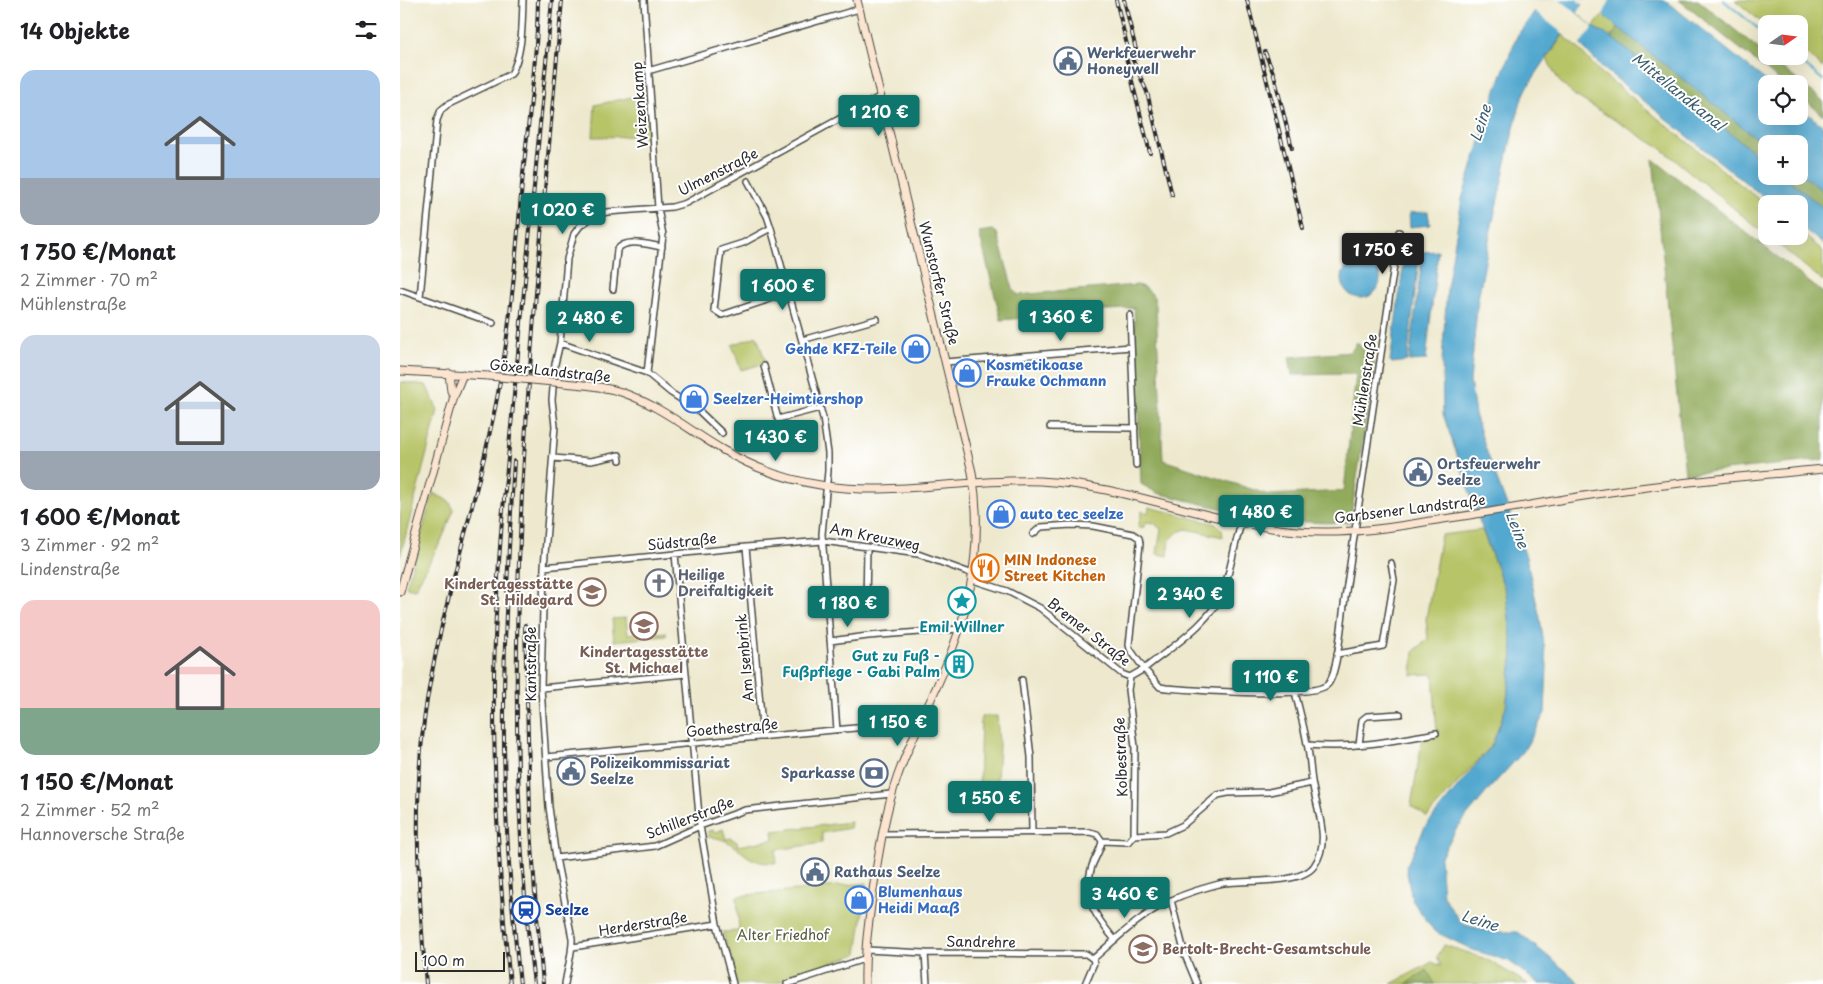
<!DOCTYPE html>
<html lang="de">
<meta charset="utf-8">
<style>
:root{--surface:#fff;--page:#f2f2f2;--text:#202124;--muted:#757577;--accent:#0f766e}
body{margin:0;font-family:"Playpen Sans",sans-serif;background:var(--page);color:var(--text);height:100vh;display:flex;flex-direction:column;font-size:19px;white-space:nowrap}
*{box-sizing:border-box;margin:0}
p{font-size:16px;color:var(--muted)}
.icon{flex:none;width:28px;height:28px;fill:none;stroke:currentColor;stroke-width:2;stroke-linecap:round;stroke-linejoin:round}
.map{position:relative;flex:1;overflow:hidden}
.panel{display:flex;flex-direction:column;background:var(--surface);width:400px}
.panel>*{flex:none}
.needle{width:32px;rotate:76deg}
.controls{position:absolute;left:1358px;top:15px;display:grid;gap:10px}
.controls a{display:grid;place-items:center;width:50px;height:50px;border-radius:10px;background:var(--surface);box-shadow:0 5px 20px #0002;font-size:25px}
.scale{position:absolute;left:15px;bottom:12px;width:90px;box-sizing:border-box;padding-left:5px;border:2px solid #2b2b2b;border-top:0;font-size:14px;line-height:18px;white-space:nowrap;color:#2b2b2b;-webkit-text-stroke:4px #fff;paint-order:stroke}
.price{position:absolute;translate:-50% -42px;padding:0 11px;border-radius:5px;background:var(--accent);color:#fff;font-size:16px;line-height:32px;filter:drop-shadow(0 1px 2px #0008)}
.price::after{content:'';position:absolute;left:50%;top:30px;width:15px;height:11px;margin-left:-8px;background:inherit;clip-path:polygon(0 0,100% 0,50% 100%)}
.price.selected{background:#222;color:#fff}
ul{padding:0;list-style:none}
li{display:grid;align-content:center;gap:10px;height:265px;padding:0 20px}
li span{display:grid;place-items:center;height:155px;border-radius:15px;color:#555}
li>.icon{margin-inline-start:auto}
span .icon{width:90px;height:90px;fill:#fffc;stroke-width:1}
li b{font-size:21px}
h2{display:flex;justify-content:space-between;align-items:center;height:60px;padding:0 20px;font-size:21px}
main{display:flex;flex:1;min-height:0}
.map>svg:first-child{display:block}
</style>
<main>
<section class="panel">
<h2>14 Objekte<svg class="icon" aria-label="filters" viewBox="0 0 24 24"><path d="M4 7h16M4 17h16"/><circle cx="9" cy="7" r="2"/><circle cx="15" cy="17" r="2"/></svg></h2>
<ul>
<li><span style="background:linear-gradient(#a9c7e8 70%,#9aa5b1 0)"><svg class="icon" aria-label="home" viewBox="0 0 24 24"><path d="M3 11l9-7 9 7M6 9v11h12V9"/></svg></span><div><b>1 750 €/Monat</b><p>2 Zimmer · 70 m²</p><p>Mühlenstraße</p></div></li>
<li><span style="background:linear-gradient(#c9d6e8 75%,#9aa5b1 0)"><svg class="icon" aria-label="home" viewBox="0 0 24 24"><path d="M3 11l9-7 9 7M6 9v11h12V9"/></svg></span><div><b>1 600 €/Monat</b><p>3 Zimmer · 92 m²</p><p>Lindenstraße</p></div></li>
<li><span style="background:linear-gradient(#f6c9c9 70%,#7fa58c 0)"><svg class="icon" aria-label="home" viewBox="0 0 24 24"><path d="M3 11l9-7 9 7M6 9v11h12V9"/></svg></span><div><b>1 150 €/Monat</b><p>2 Zimmer · 52 m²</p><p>Hannoversche Straße</p></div></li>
</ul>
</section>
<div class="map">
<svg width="1423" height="984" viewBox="0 0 1423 984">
<rect width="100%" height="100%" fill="#fff"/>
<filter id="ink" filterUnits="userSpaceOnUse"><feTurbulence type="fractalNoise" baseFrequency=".02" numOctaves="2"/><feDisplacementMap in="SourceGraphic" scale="10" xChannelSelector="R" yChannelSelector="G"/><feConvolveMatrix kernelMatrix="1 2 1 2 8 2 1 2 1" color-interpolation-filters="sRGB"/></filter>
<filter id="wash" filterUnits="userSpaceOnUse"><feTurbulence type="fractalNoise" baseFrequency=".0096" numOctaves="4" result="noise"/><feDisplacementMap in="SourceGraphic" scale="20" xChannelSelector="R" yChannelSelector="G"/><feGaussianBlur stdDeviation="1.12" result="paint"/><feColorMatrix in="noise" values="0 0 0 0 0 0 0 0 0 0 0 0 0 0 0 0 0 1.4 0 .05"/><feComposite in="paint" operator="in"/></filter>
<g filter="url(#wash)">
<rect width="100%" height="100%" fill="#eee9ce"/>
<!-- green -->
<path fill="#b7c467" stroke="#717849" d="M 1335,0 L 1423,0 L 1423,68 L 1399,47 L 1399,24 L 1366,24 L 1365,25 Z
M 1203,15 L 1219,27 L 1211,37 L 1193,27 Z
M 1163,35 L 1178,48 L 1199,71 L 1366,205 L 1366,235 L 1262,149 L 1174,95 L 1159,81 L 1147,59 Z
M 250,93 L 250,136 L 193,137 L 195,105 Z
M 1399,231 L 1423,251 L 1423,281 L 1368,236 L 1399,236 Z
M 357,336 L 366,363 L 341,370 L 332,345 Z
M 0,382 L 26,385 L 38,410 L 0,557 Z
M 33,493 L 49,501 L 54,510 L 41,541 L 15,589 L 6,587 Z
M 749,507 L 816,524 L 822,530 L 823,537 L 786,529 L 778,532 L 770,540 L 768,556 L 757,554 L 761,529 L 754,523 L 746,522 L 744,527 L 738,528 L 742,511 L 748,513 Z
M 1082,530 L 1106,592 L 1113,653 L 1106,707 L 1092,745 L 1027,817 L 1011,806 L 1022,740 L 1037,734 L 1033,674 L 1012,675 L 1014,651 L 1028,639 L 1026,619 L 1041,535 Z
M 226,618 L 228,634 L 235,633 L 235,629 L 237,629 L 236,621 L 253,619 L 254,629 L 257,629 L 258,633 L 266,632 L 266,636 L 214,641 L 212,619 Z
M 597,716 L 599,746 L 597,779 L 592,783 L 592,792 L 579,792 L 581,717 Z
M 451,822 L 450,828 L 422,833 L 422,843 L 376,850 L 376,863 C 371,863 365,863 360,862 C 340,857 336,838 308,837 L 308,831 L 313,830 L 314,833 L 323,829 L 326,839 L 331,838 L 337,842 L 338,846 L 374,839 L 373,831 Z
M 467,883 L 457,954 L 372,984 L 337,984 L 323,932 L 339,931 L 337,896 Z
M 1044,945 L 1086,959 L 1128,984 L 991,984 L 1032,962 L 1041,966 L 1037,957 Z"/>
<!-- forest -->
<path fill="#91aa5c" stroke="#5e6a44" d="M 1279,0 L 1298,0 L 1423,101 L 1423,115 L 1399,95 L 1399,84 L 1384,84 Z
M 1219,27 L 1366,146 L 1366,162 L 1211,37 Z
M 1253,159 L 1423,293 L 1423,460 L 1285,474 Z
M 1399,172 L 1423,191 L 1423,208 L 1384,176 L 1399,176 Z
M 593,230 L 597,233 L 613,289 L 618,295 L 737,285 C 748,288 755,294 756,306 L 763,460 L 869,495 L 944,491 L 956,374 L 892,375 L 889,357 L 951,352 L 957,342 L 975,364 L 950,522 C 884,527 821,508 757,493 L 741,484 L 734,308 L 601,320 L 579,232 Z
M 1027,970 L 1035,984 L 1006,984 Z"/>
<!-- water -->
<path fill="#53a8cf" stroke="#3f6a7d" d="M 1129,0 L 1265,0 L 1370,84 L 1366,84 L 1366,116 L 1399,116 L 1399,107 L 1423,126 L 1423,191 L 1399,172 L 1399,144 L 1366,144 L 1366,146 L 1184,0 L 1177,13 L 1193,27 L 1211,37 L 1366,162 L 1366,176 L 1384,176 L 1423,208 L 1423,244 L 1399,225 L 1399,204 L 1372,204 L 1203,68 L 1180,44 L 1165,31 L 1128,86 L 1121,101 L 1111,140 L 1091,230 L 1078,299 L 1070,381 L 1075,414 L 1085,447 L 1126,557 L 1140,618 L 1147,665 L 1145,713 L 1123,752 L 1090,788 L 1057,828 L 1040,858 L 1043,896 L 1062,924 L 1093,932 L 1118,932 L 1166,971 L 1180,984 L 1139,984 L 1109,961 L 1073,950 L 1034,931 L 1012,900 L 1006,867 L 1025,827 L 1092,745 L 1106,707 L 1113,653 L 1106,592 L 1084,534 L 1043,414 L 1042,361 L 1047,288 L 1062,199 L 1098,84 L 1117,36 L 1137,8 Z
M 1028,212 L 1030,225 L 1010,227 L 1009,213 Z
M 1020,250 L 1007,361 L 992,363 L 990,361 L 1005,254 Z
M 1038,251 L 1026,360 L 1009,361 L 1023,252 Z
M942 279a19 19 0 1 1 38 0a19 19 0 1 1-38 0Z"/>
<!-- pier -->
<path fill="#eee9ce" d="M 1126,0 L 1161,0 L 1193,27 L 1179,46 L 1133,10 L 1134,8 Z
M 1177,0 L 1210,0 L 1202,17 L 1185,4 L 1185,6 Z"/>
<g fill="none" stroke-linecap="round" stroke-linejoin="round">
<!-- stream -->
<path stroke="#53a8cf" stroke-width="2" d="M 1323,0 L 1366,35
M 1393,56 L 1423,80"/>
</g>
</g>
<g filter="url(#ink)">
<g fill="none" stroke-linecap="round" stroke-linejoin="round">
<!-- street casing -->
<g stroke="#484843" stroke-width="8">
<path id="street" d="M 244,0 L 258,208 L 263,235 L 247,373
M 248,71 L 459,9
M 348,181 L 367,216 L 371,228 L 423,418 L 428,453 L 428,471 L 422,534 L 437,730
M 371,228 L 343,243 L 321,250 L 314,310 L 322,315 L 388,293
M 213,289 L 217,250 C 226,237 249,245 262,247
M 0,290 L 93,323
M 20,297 L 37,120 L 41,110 L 47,105 L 111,74 C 123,53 122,24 123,0
M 730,315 L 736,465
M 402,340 L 477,319
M 160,343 L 247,373 L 271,393 L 299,411 L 322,433
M 545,362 L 731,347
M 364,366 L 378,419 L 420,408
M 650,427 L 735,428
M 153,458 L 191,461 L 219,455 L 220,460
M 633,534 L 641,527 L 671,525 L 693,526 L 733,534 L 739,538 L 740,544 L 729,645 L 730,649 L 744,669 C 770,648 812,622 823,591 C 831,569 834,546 841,524
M 346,547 L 363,737
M 275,554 L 300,826 L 317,924 L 333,984
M 144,567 L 346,547 L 423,541 L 518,554 L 573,574
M 573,580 L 607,591 L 640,608 L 722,674 L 730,677 L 744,669 L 760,687 L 766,688 C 792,690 911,699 927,685 C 938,676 942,615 945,598 C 962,476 980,354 999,232
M 466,606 L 467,547
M 430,641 L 468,636 L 559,629
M 937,654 L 983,646 L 994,580 L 991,563
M 730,677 L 728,690 L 735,747 L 734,835
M 622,680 L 631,757 L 632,833
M 141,688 L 286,674
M 908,745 C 951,749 994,741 1036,733
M 959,745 L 962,720 L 967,716 L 1000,714
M 146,757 L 520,722
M 482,834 L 690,832 L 697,834 L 702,841
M 702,841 L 728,842 L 734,835 L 766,833 L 783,825 L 818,795 L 828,793 L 869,792 L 912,783
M 702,841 C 701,849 695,858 692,866 C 682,899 695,916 715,940
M 156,858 L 255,846 L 300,826 L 345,810 L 491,794
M 771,900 L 785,955 L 797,984
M 173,947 L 317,924
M 466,950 L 525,953 L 686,954 L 693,959
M 525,953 L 527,984
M 693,959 C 716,939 744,912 772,900 C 786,893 804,888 819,884 C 841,879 900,886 914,866 C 932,840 916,809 912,781 C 910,769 910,756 907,744 C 904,726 899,709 895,692
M 165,984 C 167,970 173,951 172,938 L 156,858 L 149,807 L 141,688 L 144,567 L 155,426 L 152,400 L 155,364 L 160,343 L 167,259 L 174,234 L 180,226 L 195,215 L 207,212 L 272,207 L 286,203 L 481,96
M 387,984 L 464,959
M 685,984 L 694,963 L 693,959"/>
</g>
<!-- secondary casing -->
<g stroke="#484843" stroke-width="9">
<path id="secondary" d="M 457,0 L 572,472 C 582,532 574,593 552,650 C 536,693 513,733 498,775 C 485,812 479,851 473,890 C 469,921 464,952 465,984
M 0,371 L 88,376
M 49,373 L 51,391 L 54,396
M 164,383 C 183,385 203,386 221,392 C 259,405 289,430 323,450 C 354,468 390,481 426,486 C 497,496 569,478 640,481 C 738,486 828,533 927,532 C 962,532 997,527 1030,521 C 1082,514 1133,504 1184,496 C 1263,483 1343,477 1423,469
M 0,592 L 54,396 L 63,374"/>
</g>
<!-- street -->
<use href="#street" stroke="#fff" stroke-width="5"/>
<!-- secondary -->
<use href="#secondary" stroke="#fce5d0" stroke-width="7"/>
<!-- rail casing -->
<g stroke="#2b2b2b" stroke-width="4">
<path id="rail" d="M 716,0 L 728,49 L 747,92 L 772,195
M 724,0 L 738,58
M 847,0 L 903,228
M 865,52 L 874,75 L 892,148
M 725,53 L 750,153
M 114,461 C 109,544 104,627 104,711 C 103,802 110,893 120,984
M 125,625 L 130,810 L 135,894 L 143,984
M 26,984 C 18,889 12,794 27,700 C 44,596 79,496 98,393 C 111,324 116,254 122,184 C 128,123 137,61 138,0
M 110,984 C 99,881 93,778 94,674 C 95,623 98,571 102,520 L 152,0
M 134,984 C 93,657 134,326 162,0"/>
</g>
<!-- rail -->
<use href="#rail" stroke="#fff" stroke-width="2" stroke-dasharray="5.5" stroke-linecap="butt"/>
<!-- secondary-bridge casing -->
<g stroke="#484843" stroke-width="9" stroke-linecap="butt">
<path id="secondary-bridge" d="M 88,376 L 164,383"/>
</g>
<!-- secondary-bridge -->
<use href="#secondary-bridge" stroke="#fce5d0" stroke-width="7"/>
</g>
</g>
<!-- icons -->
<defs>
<g id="civic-ring" transform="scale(1.4375)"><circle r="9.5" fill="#fff" stroke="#5c6f8a" stroke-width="1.5"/><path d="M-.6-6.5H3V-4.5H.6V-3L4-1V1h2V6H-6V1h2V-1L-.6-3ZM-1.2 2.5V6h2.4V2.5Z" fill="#5c6f8a"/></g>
<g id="shop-ring" transform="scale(1.4375)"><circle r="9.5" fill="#fff" stroke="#3f7fe0" stroke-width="1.5"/><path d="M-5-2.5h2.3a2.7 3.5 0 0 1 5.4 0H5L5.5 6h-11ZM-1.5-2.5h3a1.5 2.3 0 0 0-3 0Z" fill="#3f7fe0"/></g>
<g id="restaurant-ring" transform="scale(1.4375)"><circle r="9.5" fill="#fff" stroke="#e8710a" stroke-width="1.5"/><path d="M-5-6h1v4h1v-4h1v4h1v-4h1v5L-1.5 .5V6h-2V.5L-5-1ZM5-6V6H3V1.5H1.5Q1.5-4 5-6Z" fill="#e8710a"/></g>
<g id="church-ring" transform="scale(1.4375)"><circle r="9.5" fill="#fff" stroke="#6b7280" stroke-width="1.5"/><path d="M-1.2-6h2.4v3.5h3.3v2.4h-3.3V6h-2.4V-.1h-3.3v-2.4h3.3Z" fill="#6b7280"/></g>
<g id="school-ring" transform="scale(1.4375)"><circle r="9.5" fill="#fff" stroke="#8d6e63" stroke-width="1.5"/><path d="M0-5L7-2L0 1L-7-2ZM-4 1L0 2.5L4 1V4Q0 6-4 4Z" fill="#8d6e63"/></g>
<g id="sight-ring" transform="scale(1.4375)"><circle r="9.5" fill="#fff" stroke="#0f9aa8" stroke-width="1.5"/><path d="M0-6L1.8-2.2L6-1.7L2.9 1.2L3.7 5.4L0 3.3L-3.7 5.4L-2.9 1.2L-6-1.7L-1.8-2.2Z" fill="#0f9aa8"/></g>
<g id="building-ring" transform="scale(1.4375)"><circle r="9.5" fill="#fff" stroke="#0f9aa8" stroke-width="1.5"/><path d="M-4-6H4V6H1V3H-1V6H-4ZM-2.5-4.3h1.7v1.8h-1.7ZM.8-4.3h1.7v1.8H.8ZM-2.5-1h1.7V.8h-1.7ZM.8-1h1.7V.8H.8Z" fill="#0f9aa8"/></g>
<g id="bank-ring" transform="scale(1.4375)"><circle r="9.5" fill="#fff" stroke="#5c6f8a" stroke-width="1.5"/><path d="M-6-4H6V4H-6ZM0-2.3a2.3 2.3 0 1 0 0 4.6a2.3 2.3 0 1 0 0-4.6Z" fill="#5c6f8a"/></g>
<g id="station-ring" transform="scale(1.4375)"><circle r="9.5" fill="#fff" stroke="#1a4fb4" stroke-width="1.5"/><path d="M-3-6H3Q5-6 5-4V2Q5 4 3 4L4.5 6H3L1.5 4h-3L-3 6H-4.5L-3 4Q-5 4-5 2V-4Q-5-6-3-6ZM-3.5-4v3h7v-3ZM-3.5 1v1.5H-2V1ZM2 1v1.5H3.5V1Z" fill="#1a4fb4"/></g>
</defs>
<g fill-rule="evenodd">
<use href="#civic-ring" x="668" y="61"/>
<use href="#shop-ring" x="516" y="349"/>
<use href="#shop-ring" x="567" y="373"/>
<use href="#shop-ring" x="294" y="399"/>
<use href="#civic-ring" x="1018" y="472"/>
<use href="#shop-ring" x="601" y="514"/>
<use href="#restaurant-ring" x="585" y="568"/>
<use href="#church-ring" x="259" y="583"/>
<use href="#school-ring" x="192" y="592"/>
<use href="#sight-ring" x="562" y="601"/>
<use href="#school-ring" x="244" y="626"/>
<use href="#building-ring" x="559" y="664"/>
<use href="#civic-ring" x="171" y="771"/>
<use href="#bank-ring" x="474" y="773"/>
<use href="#civic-ring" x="415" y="872"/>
<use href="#shop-ring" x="459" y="900"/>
<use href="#station-ring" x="126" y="910"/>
<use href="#school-ring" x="743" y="949"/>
</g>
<g text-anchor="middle" stroke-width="4" stroke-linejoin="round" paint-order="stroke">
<!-- service labels -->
<g font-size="14" font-weight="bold" fill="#4e5e75" stroke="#fff" text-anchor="start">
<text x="687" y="58">Werkfeuerwehr<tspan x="687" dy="16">Honeywell</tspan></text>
<text x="1037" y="469">Ortsfeuerwehr<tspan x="1037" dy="16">Seelze</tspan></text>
<text x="190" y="768">Polizeikommissariat<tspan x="190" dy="16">Seelze</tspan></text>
<text x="455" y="778" text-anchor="end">Sparkasse</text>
<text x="434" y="877">Rathaus Seelze</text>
</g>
<!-- street labels -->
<g font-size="14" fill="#2b2b2b" stroke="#fff">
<text transform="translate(240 105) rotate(-94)" y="5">Weizenkamp</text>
<text transform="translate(318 172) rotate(-27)" y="5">Ulmenstraße</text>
<text transform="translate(539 283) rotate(76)" y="5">Wunstorfer Straße</text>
<text transform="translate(150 371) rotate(6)" y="5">Göxer Landstraße</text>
<text transform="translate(965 380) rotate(-81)" y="5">Mühlenstraße</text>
<text transform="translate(1010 509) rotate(-7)" y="5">Garbsener Landstraße</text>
<text transform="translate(475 537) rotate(11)" y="5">Am Kreuzweg</text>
<text transform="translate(282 542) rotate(-6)" y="5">Südstraße</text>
<text transform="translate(689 632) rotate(38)" y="5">Bremer Straße</text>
<text transform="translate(345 658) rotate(-95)" y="5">Am Isenbrink</text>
<text transform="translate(131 664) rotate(-90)" y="5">Kantstraße</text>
<text transform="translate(332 728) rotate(-5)" y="5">Goethestraße</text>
<text transform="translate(721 757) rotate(-92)" y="5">Kolbestraße</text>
<text transform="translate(290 818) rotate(-21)" y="5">Schillerstraße</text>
<text transform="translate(243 924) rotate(-9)" y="5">Herderstraße</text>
<text transform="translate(581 942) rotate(1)" y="5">Sandrehre</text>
</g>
<!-- shop labels -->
<g font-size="14" font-weight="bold" fill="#366cbe" stroke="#fff" text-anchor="start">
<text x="497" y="354" text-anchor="end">Gehde KFZ-Teile</text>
<text x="586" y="370">Kosmetikoase<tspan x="586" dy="16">Frauke Ochmann</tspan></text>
<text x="313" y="404">Seelzer-Heimtiershop</text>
<text x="620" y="519">auto tec seelze</text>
<text x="478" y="897">Blumenhaus<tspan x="478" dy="16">Heidi Maaß</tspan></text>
</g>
<!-- food labels -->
<g font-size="14" font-weight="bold" fill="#c56008" stroke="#fff" text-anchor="start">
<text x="604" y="565">MIN Indonese<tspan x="604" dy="16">Street Kitchen</tspan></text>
</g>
<!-- worship labels -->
<g font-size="14" font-weight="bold" fill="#5b616d" stroke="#fff" text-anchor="start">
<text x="278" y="580">Heilige<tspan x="278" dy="16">Dreifaltigkeit</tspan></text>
</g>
<!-- education labels -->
<g font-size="14" font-weight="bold" fill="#785e54" stroke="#fff" text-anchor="end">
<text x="173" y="589">Kindertagesstätte<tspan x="173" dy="16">St. Hildegard</tspan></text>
<text x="244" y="657" text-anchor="middle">Kindertagesstätte<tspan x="244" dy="16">St. Michael</tspan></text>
<text x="762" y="954" text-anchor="start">Bertolt-Brecht-Gesamtschule</text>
</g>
<!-- culture labels -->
<g font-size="14" font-weight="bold" fill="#0d838f" stroke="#fff">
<text x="562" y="632">Emil Willner</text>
<text x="540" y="661" text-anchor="end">Gut zu Fuß -<tspan x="540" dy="16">Fußpflege - Gabi Palm</tspan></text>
</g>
<!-- transit labels -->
<g font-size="14" font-weight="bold" fill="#164399" stroke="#fff" text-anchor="start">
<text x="145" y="915">Seelze</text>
</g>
<!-- park labels -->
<g font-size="14" fill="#55593d" stroke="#fff">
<text x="383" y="940">Alter Friedhof</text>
</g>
<!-- water labels -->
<g font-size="15" font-style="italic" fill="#3b5d6d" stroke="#fff">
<text transform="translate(1278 92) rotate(39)" y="5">Mittellandkanal</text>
<text transform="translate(1081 123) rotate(-72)" y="5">Leine</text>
<text transform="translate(1117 530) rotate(69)" y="5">Leine</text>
<text transform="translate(1080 921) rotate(18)" y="5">Leine</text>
</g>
</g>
</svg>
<div class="controls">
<a><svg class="needle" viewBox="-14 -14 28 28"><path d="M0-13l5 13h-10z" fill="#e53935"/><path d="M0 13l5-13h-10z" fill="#757577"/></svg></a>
<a><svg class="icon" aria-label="locate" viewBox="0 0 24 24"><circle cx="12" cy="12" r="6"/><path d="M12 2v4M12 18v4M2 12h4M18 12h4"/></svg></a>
<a>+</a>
<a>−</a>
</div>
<div class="scale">100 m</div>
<b class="price" style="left:479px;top:137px">1 210 €</b>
<b class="price" style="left:163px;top:235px">1 020 €</b>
<b class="price selected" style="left:983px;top:275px">1 750 €</b>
<b class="price" style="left:383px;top:311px">1 600 €</b>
<b class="price" style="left:661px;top:342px">1 360 €</b>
<b class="price" style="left:190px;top:343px">2 480 €</b>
<b class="price" style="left:376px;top:462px">1 430 €</b>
<b class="price" style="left:861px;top:537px">1 480 €</b>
<b class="price" style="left:790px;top:619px">2 340 €</b>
<b class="price" style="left:448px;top:628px">1 180 €</b>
<b class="price" style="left:871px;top:702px">1 110 €</b>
<b class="price" style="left:498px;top:747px">1 150 €</b>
<b class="price" style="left:590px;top:823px">1 550 €</b>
<b class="price" style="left:725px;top:919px">3 460 €</b>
</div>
</main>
